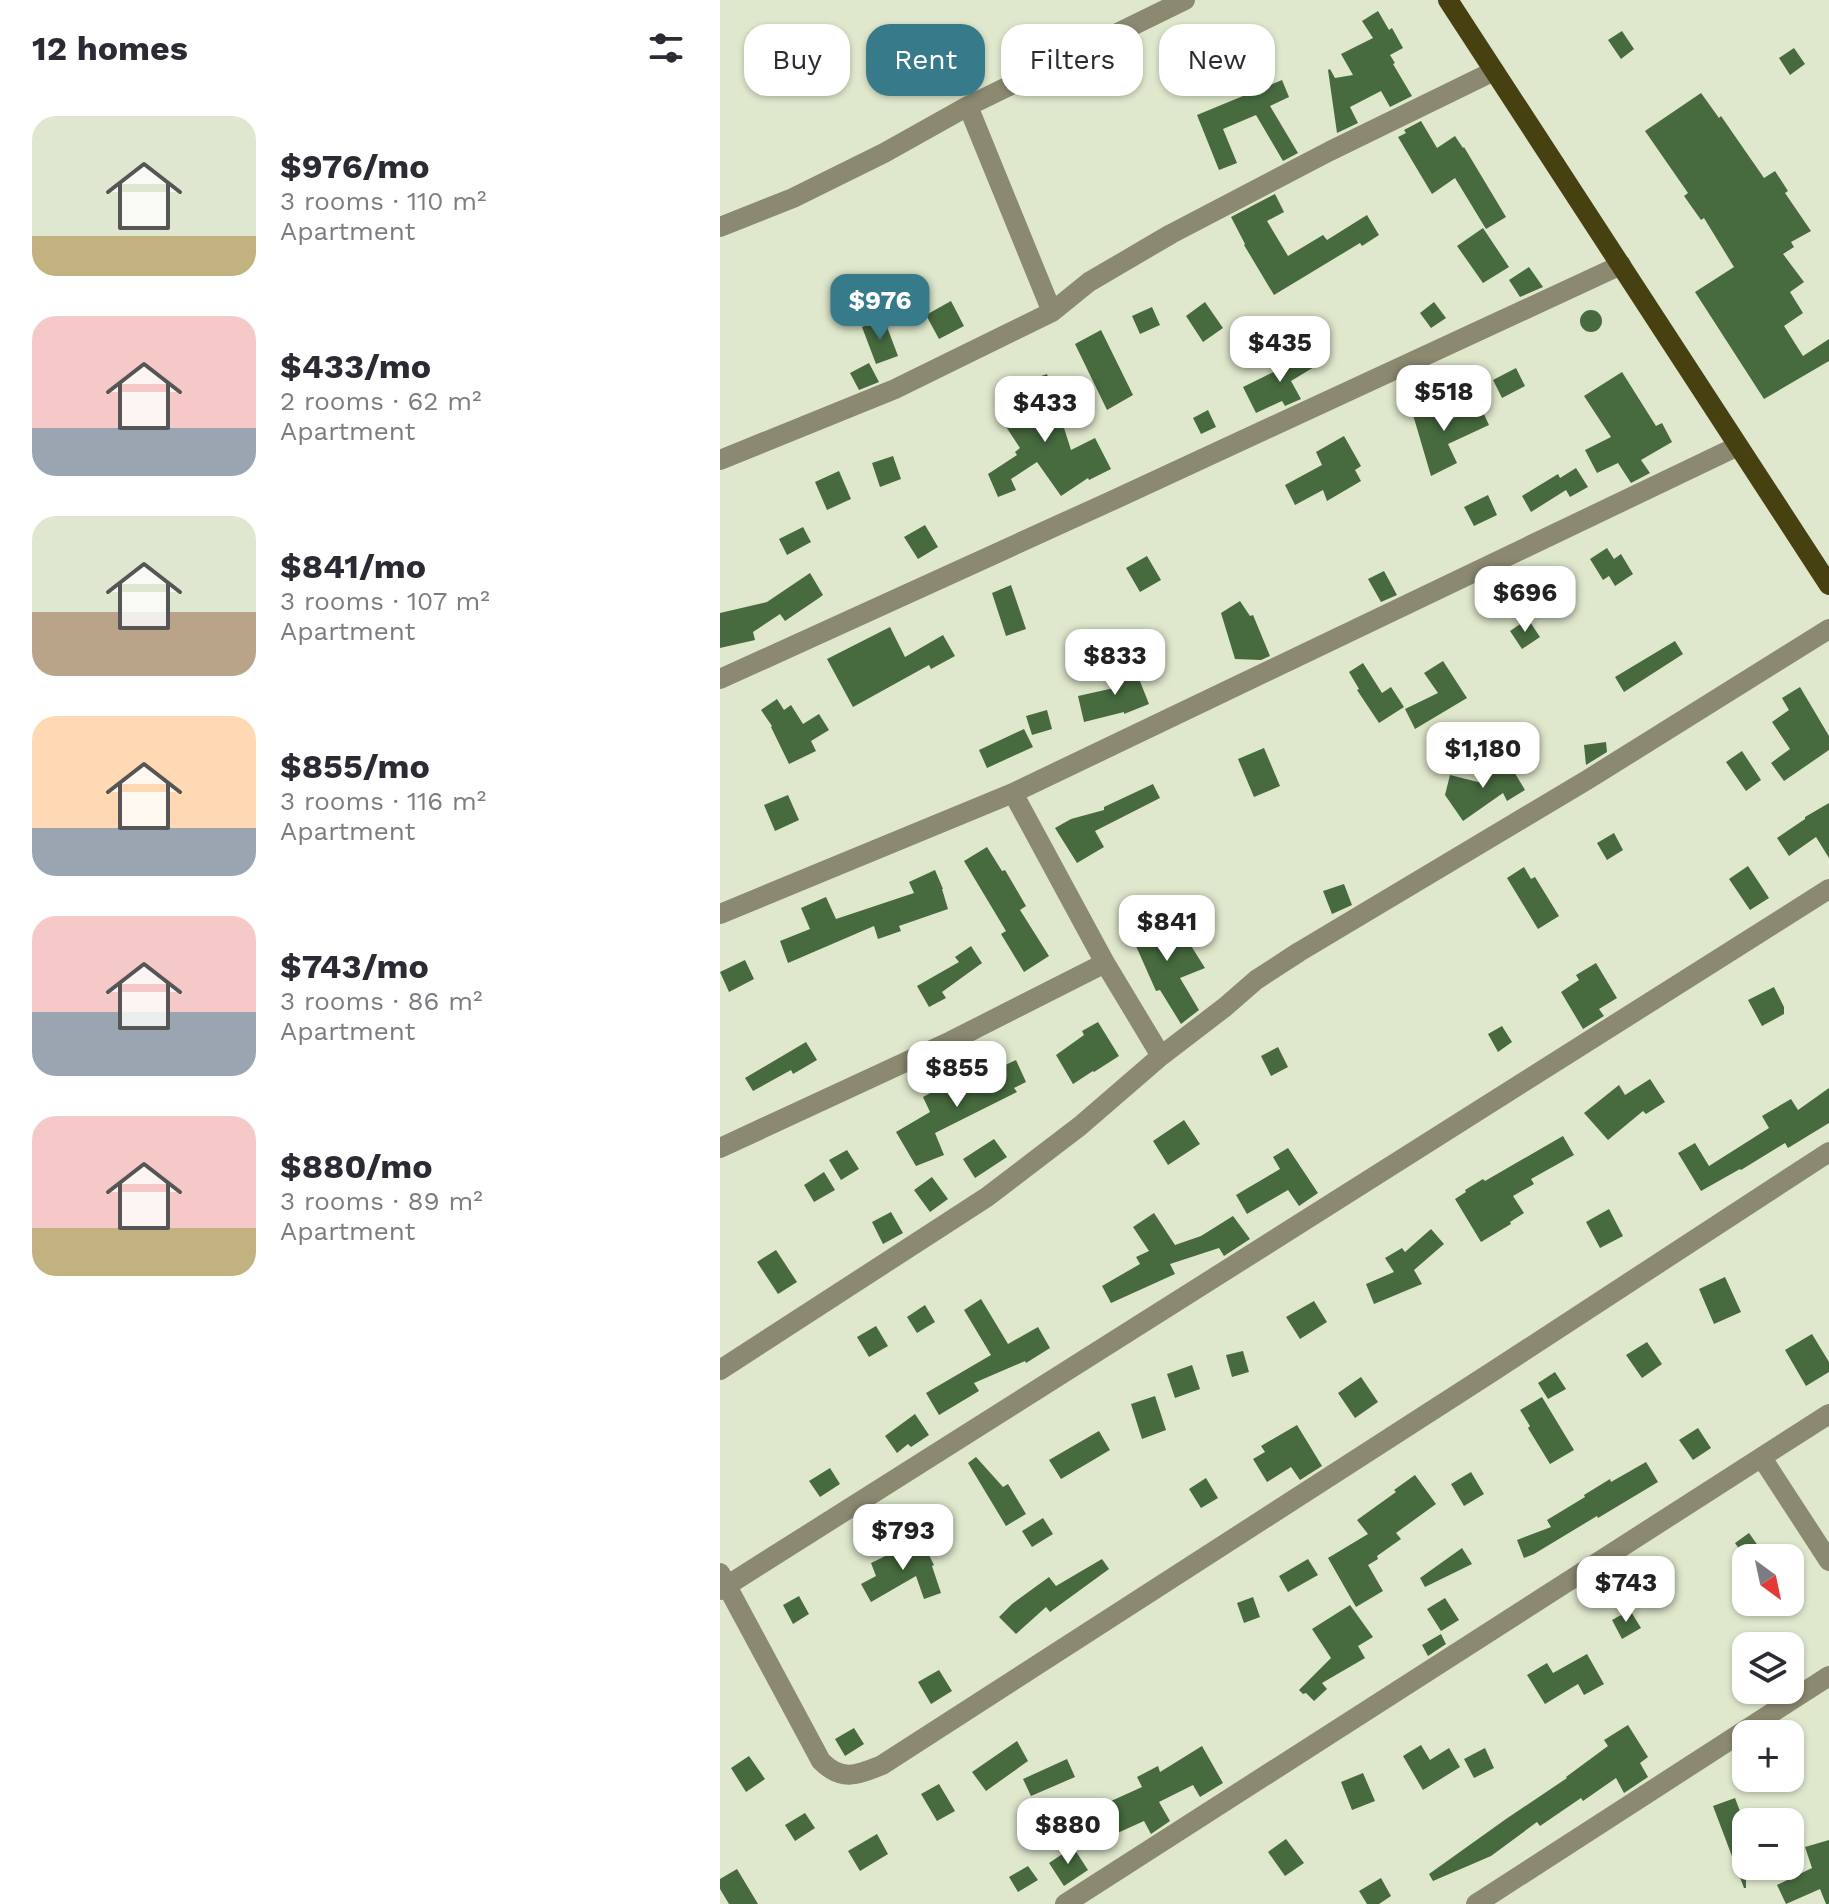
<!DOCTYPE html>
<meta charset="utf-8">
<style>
:root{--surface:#fff;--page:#f7f7f7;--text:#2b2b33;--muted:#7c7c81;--accent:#377b8a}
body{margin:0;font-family:"Work Sans",sans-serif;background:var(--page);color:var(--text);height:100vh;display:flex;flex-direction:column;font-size:30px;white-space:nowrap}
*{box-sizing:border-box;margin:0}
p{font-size:26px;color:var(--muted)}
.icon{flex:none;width:44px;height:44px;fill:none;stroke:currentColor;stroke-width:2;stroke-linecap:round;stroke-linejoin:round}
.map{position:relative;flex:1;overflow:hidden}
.details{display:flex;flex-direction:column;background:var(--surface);width:720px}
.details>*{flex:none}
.banner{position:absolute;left:24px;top:24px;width:760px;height:72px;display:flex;gap:16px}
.needle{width:52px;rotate:147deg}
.controls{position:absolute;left:1012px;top:1544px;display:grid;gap:16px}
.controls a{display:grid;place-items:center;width:72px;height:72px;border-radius:16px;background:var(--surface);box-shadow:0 2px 6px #0004;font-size:40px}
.price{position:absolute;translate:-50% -68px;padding:0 18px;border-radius:16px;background:#fff;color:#222;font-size:26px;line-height:52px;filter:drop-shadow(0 2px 4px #0008)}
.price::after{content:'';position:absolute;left:50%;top:48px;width:24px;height:18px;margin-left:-12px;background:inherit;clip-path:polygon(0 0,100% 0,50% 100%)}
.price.current{background:var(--accent);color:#fff}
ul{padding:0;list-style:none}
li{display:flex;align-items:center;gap:24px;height:200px;padding:0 32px}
li span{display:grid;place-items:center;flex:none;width:224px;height:160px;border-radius:24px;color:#555}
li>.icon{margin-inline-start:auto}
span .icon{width:96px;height:96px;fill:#fffc;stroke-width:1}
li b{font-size:34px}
h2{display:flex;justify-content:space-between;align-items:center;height:96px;padding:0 32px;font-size:34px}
.pill{padding:0 28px;border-radius:24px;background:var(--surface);box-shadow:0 2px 6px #0004;font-size:28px;line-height:72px}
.pill.current{background:var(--accent);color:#fff}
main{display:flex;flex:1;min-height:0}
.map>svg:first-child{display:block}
</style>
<main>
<section class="details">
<h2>12 homes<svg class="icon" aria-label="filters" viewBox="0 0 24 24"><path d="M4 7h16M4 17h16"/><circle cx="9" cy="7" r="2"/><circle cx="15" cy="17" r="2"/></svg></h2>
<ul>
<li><span style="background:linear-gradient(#dfe7d0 75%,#c2b280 0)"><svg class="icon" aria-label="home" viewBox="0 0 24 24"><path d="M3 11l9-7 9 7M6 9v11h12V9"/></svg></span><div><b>$976/mo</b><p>3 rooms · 110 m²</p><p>Apartment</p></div></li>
<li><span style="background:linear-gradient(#f6c9c9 70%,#9aa5b1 0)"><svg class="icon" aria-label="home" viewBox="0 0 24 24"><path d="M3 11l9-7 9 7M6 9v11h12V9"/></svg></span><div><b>$433/mo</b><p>2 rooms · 62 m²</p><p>Apartment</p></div></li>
<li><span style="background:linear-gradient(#dfe7d0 60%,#b9a48a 0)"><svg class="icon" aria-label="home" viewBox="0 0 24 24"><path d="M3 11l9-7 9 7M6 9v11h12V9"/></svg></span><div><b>$841/mo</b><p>3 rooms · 107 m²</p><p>Apartment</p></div></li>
<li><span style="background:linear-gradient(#ffd9b3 70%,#9aa5b1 0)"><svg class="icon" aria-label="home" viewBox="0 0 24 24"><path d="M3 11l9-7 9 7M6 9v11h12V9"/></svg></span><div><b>$855/mo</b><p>3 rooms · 116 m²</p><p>Apartment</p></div></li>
<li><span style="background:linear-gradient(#f6c9c9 60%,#9aa5b1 0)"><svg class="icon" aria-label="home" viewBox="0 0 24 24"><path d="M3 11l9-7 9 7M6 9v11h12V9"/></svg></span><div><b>$743/mo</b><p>3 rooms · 86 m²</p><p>Apartment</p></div></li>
<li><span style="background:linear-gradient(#f6c9c9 70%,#c2b280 0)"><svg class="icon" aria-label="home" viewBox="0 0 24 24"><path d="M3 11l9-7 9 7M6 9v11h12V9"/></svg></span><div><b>$880/mo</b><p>3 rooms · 89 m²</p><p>Apartment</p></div></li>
</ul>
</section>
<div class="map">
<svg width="1109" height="1904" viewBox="0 0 1109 1904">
<rect width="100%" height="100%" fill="#dfe8cc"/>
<!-- building -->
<path fill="#476a3f" d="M 658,11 L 669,30 L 672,28 L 683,48 L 670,55 L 675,63 L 673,64 L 692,96 L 670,107 L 661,91 L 630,107 L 638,123 L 617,133 L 608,70 L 610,69 L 615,78 L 633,75 L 621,54 L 653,38 L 642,21 Z
M 902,31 L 914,49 L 901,59 L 888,40 Z
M 1074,48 L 1085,64 L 1070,75 L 1059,58 Z
M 562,80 L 569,97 L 550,106 L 578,153 L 563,161 L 536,115 L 503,129 L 517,163 L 499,170 L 477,115 Z
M 981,93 L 999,118 L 1001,116 L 1044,178 L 1055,171 L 1068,191 L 1065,193 L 1091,231 L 1071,242 L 1074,247 L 1063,254 L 1084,282 L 1070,292 L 1083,313 L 1064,326 L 1083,356 L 1109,339 L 1109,361 L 1044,399 L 975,292 L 1014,267 L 984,218 L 981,220 L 964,196 L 968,193 L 925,131 Z
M 701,121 L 717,148 L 735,136 L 743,148 L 744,147 L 786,217 L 766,229 L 735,178 L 712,194 L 678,137 L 686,133 L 684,130 Z
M 555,194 L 564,212 L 547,221 L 568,256 L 603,235 L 607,240 L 647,215 L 659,235 L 642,246 L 640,243 L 554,295 L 524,245 L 525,244 L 511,217 Z
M 763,228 L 789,267 L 763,283 L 737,246 Z
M 809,267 L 823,287 L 800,297 L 789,280 Z
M 231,301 L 244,326 L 219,339 L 206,315 Z
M 485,302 L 503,328 L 483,342 L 466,316 Z
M 714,302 L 726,318 L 711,328 L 700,313 Z
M 432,307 L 440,325 L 420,334 L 412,316 Z
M860 321a11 11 0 1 1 22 0a11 11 0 1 1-22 0Z
M 164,319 L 178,356 L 156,364 L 142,327 Z
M 381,330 L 413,395 L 387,410 L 355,344 Z
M 598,350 L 604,361 L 571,381 L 581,399 L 565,406 L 562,401 L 536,413 L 523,387 Z
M 149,363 L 159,382 L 139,390 L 130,373 Z
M 796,368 L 805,386 L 782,398 L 773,380 Z
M 902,372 L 936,426 L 942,423 L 952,442 L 921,460 L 930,473 L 911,483 L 898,463 L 877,473 L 865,450 L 891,437 L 864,396 Z
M 327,374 L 351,450 L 375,438 L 391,469 L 369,480 L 368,478 L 341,496 L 317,462 L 291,479 L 296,490 L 278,497 L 268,474 L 297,455 L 295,452 L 300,448 L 277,413 L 311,395 L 307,381 Z
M 717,400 L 724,422 L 760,406 L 769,425 L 728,444 L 737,463 L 711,476 L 691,408 Z
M 488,410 L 496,427 L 481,434 L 473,418 Z
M 624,436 L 641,466 L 635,470 L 641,481 L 607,501 L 603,490 L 575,505 L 565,485 L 602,465 L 596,452 Z
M 173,456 L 181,479 L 160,487 L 152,463 Z
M 856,468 L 868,487 L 850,497 L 846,490 L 811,512 L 802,496 L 838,474 L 840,478 Z
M 119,471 L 131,499 L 107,510 L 95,482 Z
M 768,495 L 777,515 L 754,526 L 744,507 Z
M 205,525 L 218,547 L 198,559 L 184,537 Z
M 83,527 L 91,542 L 67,555 L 59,539 Z
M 887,548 L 894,559 L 901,554 L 913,574 L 895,586 L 889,576 L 883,580 L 870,559 Z
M 427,556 L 441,580 L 420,592 L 406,568 Z
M 664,571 L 677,595 L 661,602 L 648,579 Z
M 90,573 L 103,595 L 99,598 L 65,621 L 60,614 L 33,632 L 35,640 L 0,648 L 0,613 L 47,602 Z
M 291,585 L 306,629 L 286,636 L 272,593 Z
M 520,601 L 530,616 L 533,615 L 550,656 L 541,660 L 515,659 L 501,613 Z
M 808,619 L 820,637 L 802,649 L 790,631 Z
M 170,627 L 185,657 L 223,635 L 235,656 L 211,669 L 209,665 L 133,707 L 107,659 Z
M 955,641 L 963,654 L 904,692 L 895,677 Z
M 723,661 L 747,698 L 695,729 L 685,709 L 718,693 L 704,673 Z
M 643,663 L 662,693 L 671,687 L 684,707 L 659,723 L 637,690 L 639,689 L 629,672 Z
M 414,666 L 429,704 L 404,714 L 404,712 L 364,722 L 358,696 L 394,688 L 389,675 Z
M 1080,687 L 1109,736 L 1109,750 L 1064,781 L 1051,763 L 1070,749 L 1052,722 L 1069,710 L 1062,698 Z
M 57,699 L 64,710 L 71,705 L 83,724 L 99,714 L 109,730 L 91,741 L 96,751 L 69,764 L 51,727 L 52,726 L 41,710 Z
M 327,710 L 332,729 L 312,735 L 306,716 Z
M 304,729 L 313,747 L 267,768 L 259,750 Z
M 886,742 L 887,752 L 866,765 L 864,745 Z
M 544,748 L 560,786 L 534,797 L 518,759 Z
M 1022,751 L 1041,780 L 1026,791 L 1006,762 Z
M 787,760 L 805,790 L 787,801 L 783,793 L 743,821 L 725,795 L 730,775 L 762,783 L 758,777 Z
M 433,784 L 440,798 L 375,831 L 384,847 L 357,863 L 335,828 L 351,819 L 384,810 L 384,807 Z
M 68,795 L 79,820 L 55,831 L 44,805 Z
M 1109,803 L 1109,858 L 1096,837 L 1069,856 L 1057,838 L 1085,819 L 1085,817 Z
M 894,833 L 903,850 L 887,860 L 877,843 Z
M 267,847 L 282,871 L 285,870 L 306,906 L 300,910 L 329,956 L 304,972 L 281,934 L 286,931 L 244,861 Z
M 1028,866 L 1049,898 L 1030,910 L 1009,879 Z
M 804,867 L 811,879 L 815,877 L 839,916 L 818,929 L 787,878 Z
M 215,870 L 223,889 L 222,889 L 228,909 L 179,926 L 181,931 L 158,939 L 154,926 L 68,963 L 60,941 L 90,929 L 81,908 L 106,897 L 116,919 L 194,893 L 189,882 Z
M 624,884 L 632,905 L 612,914 L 603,891 Z
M 422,910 L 438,937 L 458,925 L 485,968 L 460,978 L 479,1010 L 461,1024 L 440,990 L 436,991 L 412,937 L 416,935 L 407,919 Z
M 251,946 L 262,963 L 222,992 L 226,998 L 209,1007 L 197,986 L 239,962 L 235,957 Z
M 25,960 L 34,979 L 9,992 L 0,972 Z
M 876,963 L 897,998 L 879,1009 L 884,1016 L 863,1029 L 841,992 L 859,980 L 856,975 Z
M 1054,987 L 1064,1007 L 1064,1014 L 1042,1026 L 1028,1000 Z
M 378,1022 L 399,1056 L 374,1072 L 373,1071 L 353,1084 L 336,1055 L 364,1035 L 362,1031 Z
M 782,1026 L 792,1042 L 778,1052 L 768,1034 Z
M 86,1042 L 97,1060 L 73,1074 L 71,1070 L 33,1091 L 25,1078 Z
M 558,1047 L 568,1067 L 551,1076 L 541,1056 Z
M 296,1060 L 306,1082 L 294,1088 L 297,1092 L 215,1133 L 224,1155 L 196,1166 L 176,1132 L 210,1112 L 203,1097 L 237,1079 L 242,1085 Z
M 930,1079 L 945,1102 L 926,1114 L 923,1111 L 888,1140 L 864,1113 L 899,1085 L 905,1095 Z
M 1109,1088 L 1109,1123 L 1068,1148 L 1065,1143 L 1021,1170 L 1020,1169 L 981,1191 L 958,1153 L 975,1143 L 989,1166 L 1049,1128 L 1042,1116 L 1071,1099 L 1078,1110 Z
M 464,1120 L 480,1144 L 448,1165 L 433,1141 Z
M 843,1136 L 854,1155 L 811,1179 L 814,1184 L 793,1196 L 804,1213 L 790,1222 L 791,1224 L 761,1242 L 735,1199 L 746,1192 L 745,1190 L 763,1179 L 765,1181 Z
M 274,1139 L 287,1157 L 255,1178 L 243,1159 Z
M 568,1148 L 598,1193 L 579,1206 L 568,1190 L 527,1214 L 516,1195 L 560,1169 L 553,1157 Z
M 127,1150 L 139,1169 L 121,1180 L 109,1160 Z
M 104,1172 L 115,1190 L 94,1202 L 84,1185 Z
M 212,1177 L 228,1199 L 210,1212 L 194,1190 Z
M 889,1209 L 903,1236 L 880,1248 L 866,1222 Z
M 171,1212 L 183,1233 L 163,1244 L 152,1222 Z
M 434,1213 L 455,1245 L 481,1236 L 513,1216 L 530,1239 L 504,1256 L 499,1248 L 450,1264 L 455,1274 L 391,1303 L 382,1286 L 420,1264 L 416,1257 L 429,1251 L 413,1227 Z
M 711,1229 L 724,1244 L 694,1270 L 702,1284 L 654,1304 L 646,1284 L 674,1272 L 665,1258 L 682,1248 L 685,1252 Z
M 56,1250 L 77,1282 L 58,1294 L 37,1262 Z
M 1005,1277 L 1021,1312 L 994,1324 L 979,1289 Z
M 261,1299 L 288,1344 L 318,1327 L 330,1348 L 306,1363 L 305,1361 L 254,1383 L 259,1391 L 219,1415 L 206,1393 L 271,1355 L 244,1310 Z
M 594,1301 L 607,1322 L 580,1339 L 566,1317 Z
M 205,1305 L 215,1322 L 197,1333 L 187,1317 Z
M 156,1326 L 168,1346 L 149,1357 L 137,1337 Z
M 1092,1334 L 1109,1362 L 1109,1372 L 1086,1386 L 1065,1350 Z
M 927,1342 L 942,1364 L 922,1378 L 906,1355 Z
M 523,1351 L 529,1372 L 512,1377 L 506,1355 Z
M 472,1365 L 480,1389 L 455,1398 L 447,1374 Z
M 835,1372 L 846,1389 L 828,1399 L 818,1383 Z
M 641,1377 L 658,1402 L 635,1418 L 618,1393 Z
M 435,1396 L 446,1430 L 422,1439 L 411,1404 Z
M 822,1397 L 854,1450 L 830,1464 L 808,1428 L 810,1426 L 800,1410 Z
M 195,1414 L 209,1435 L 191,1447 L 188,1444 L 177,1453 L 165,1436 Z
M 577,1425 L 602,1466 L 580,1480 L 571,1467 L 547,1482 L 533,1459 L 545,1452 L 541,1446 Z
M 978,1428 L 991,1448 L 973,1460 L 959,1440 Z
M 379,1431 L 390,1450 L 341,1479 L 329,1460 Z
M 256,1457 L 283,1487 L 288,1484 L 306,1514 L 286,1526 L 248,1463 Z
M 926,1462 L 938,1482 L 878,1518 L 877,1516 L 814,1554 L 804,1558 L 797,1540 L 831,1527 L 827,1520 L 865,1497 L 864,1495 L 890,1479 L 891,1482 Z
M 110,1468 L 120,1484 L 100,1497 L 89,1481 Z
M 751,1472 L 764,1494 L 744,1506 L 731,1484 Z
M 695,1475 L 716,1504 L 676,1533 L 681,1539 L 657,1556 L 658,1559 L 648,1565 L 663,1591 L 636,1607 L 608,1558 L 648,1534 L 637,1520 L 676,1492 L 674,1490 Z
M 486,1478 L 498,1498 L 481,1508 L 469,1489 Z
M 323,1518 L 333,1534 L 312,1547 L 302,1531 Z
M 1029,1533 L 1041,1550 L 1026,1559 L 1015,1543 Z
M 201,1539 L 214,1565 L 212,1566 L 221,1593 L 204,1599 L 196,1576 L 151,1602 L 141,1584 L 156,1576 L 151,1563 Z
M 742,1548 L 752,1564 L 705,1587 L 700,1578 Z
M 382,1559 L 389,1569 L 330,1612 L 326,1607 L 296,1634 L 279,1617 L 292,1604 L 329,1577 L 336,1586 Z
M 588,1559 L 598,1575 L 568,1592 L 559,1576 Z
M 79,1596 L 89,1614 L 73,1624 L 63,1605 Z
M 533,1597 L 540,1617 L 524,1623 L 517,1603 Z
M 725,1598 L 739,1620 L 721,1631 L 707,1609 Z
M 630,1605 L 653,1637 L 638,1646 L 645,1658 L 602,1683 L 607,1689 L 594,1701 L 586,1693 L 583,1694 L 579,1690 L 611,1658 L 592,1629 Z
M 910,1610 L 921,1628 L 902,1639 L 892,1620 Z
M 721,1634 L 726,1644 L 708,1656 L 702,1645 Z
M 867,1654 L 884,1684 L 864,1695 L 858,1684 L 825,1704 L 807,1675 L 827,1663 L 833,1673 Z
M 219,1670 L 232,1691 L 211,1704 L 198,1682 Z
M 908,1725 L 928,1757 L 920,1763 L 928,1777 L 904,1793 L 896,1778 L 863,1801 L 861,1798 L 820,1826 L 817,1822 L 771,1856 L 713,1881 L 709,1874 L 786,1819 L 847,1778 L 846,1777 L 888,1746 L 884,1740 Z
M 134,1728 L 144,1744 L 125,1756 L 115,1739 Z
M 297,1741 L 308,1761 L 266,1791 L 252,1772 Z
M 701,1745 L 710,1760 L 729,1748 L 740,1767 L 703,1790 L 683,1756 Z
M 482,1746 L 503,1783 L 480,1797 L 473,1785 L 439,1802 L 450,1821 L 431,1834 L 424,1821 L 382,1840 L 369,1811 L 422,1787 L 417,1777 L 438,1766 L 440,1772 Z
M 765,1748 L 774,1768 L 754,1778 L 744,1759 Z
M 29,1756 L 45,1779 L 26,1792 L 11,1768 Z
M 347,1759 L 355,1777 L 311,1796 L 303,1779 Z
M 643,1773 L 655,1801 L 632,1810 L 621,1782 Z
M 219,1784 L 235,1811 L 217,1821 L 201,1794 Z
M 1015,1798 L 1026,1827 L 1026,1888 L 1024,1888 L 993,1806 Z
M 85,1813 L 95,1828 L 75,1841 L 65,1825 Z
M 157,1834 L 168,1854 L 140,1871 L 128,1851 Z
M 566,1839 L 584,1863 L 565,1876 L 548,1852 Z
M 1109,1840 L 1109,1904 L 1106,1904 L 1100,1889 L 1066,1904 L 1057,1885 L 1092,1868 L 1085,1847 Z
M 353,1847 L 368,1870 L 344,1886 L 329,1863 Z
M 308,1866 L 318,1880 L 298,1892 L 289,1877 Z
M 17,1869 L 38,1904 L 9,1904 L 0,1889 L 0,1879 Z
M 661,1878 L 671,1896 L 659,1904 L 647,1904 L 639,1891 Z"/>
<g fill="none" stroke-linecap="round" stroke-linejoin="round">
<!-- minor -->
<path stroke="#8c8971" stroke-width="20" d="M 248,106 L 332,312
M 0,227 L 73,198 L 164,153 L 248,106 L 465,0
M 0,460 L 175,389 L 332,312 L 369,282 L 451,234 L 610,151 L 774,71
M 0,679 L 389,502 L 901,265
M 293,793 L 385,963 L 441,1056
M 0,914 L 293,793 L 1018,446
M 0,1148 L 231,1041 L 385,963
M 0,1370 L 267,1197 L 360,1126 L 441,1056 L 505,1007 L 536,980 L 579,952 L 867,780 L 1109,629
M 1042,1458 L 1109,1561
M 0,1573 L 101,1761 C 122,1782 137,1775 162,1765 L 775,1370 L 1109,1152
M 0,1590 L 1109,889
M 345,1904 L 1109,1414
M 756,1904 L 1109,1676"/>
<!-- major -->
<path stroke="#474111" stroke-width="20" d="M 728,0 L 1109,585"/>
</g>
</svg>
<div class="controls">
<a><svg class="needle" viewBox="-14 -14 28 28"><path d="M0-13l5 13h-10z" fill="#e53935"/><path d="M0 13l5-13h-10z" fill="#7c7c81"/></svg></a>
<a><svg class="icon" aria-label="layers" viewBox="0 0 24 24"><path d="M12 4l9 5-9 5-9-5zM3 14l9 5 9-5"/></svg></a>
<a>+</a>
<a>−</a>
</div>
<b class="price current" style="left:160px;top:342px">$976</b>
<b class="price" style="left:560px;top:384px">$435</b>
<b class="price" style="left:724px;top:433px">$518</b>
<b class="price" style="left:325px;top:444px">$433</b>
<b class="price" style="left:805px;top:634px">$696</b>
<b class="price" style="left:395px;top:697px">$833</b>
<b class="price" style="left:763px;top:790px">$1,180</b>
<b class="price" style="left:447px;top:963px">$841</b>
<b class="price" style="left:237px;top:1109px">$855</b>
<b class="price" style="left:183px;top:1572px">$793</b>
<b class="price" style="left:906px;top:1624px">$743</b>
<b class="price" style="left:348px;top:1866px">$880</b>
<div class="banner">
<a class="pill">Buy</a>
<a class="pill current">Rent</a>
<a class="pill">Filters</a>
<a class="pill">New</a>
</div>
</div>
</main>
